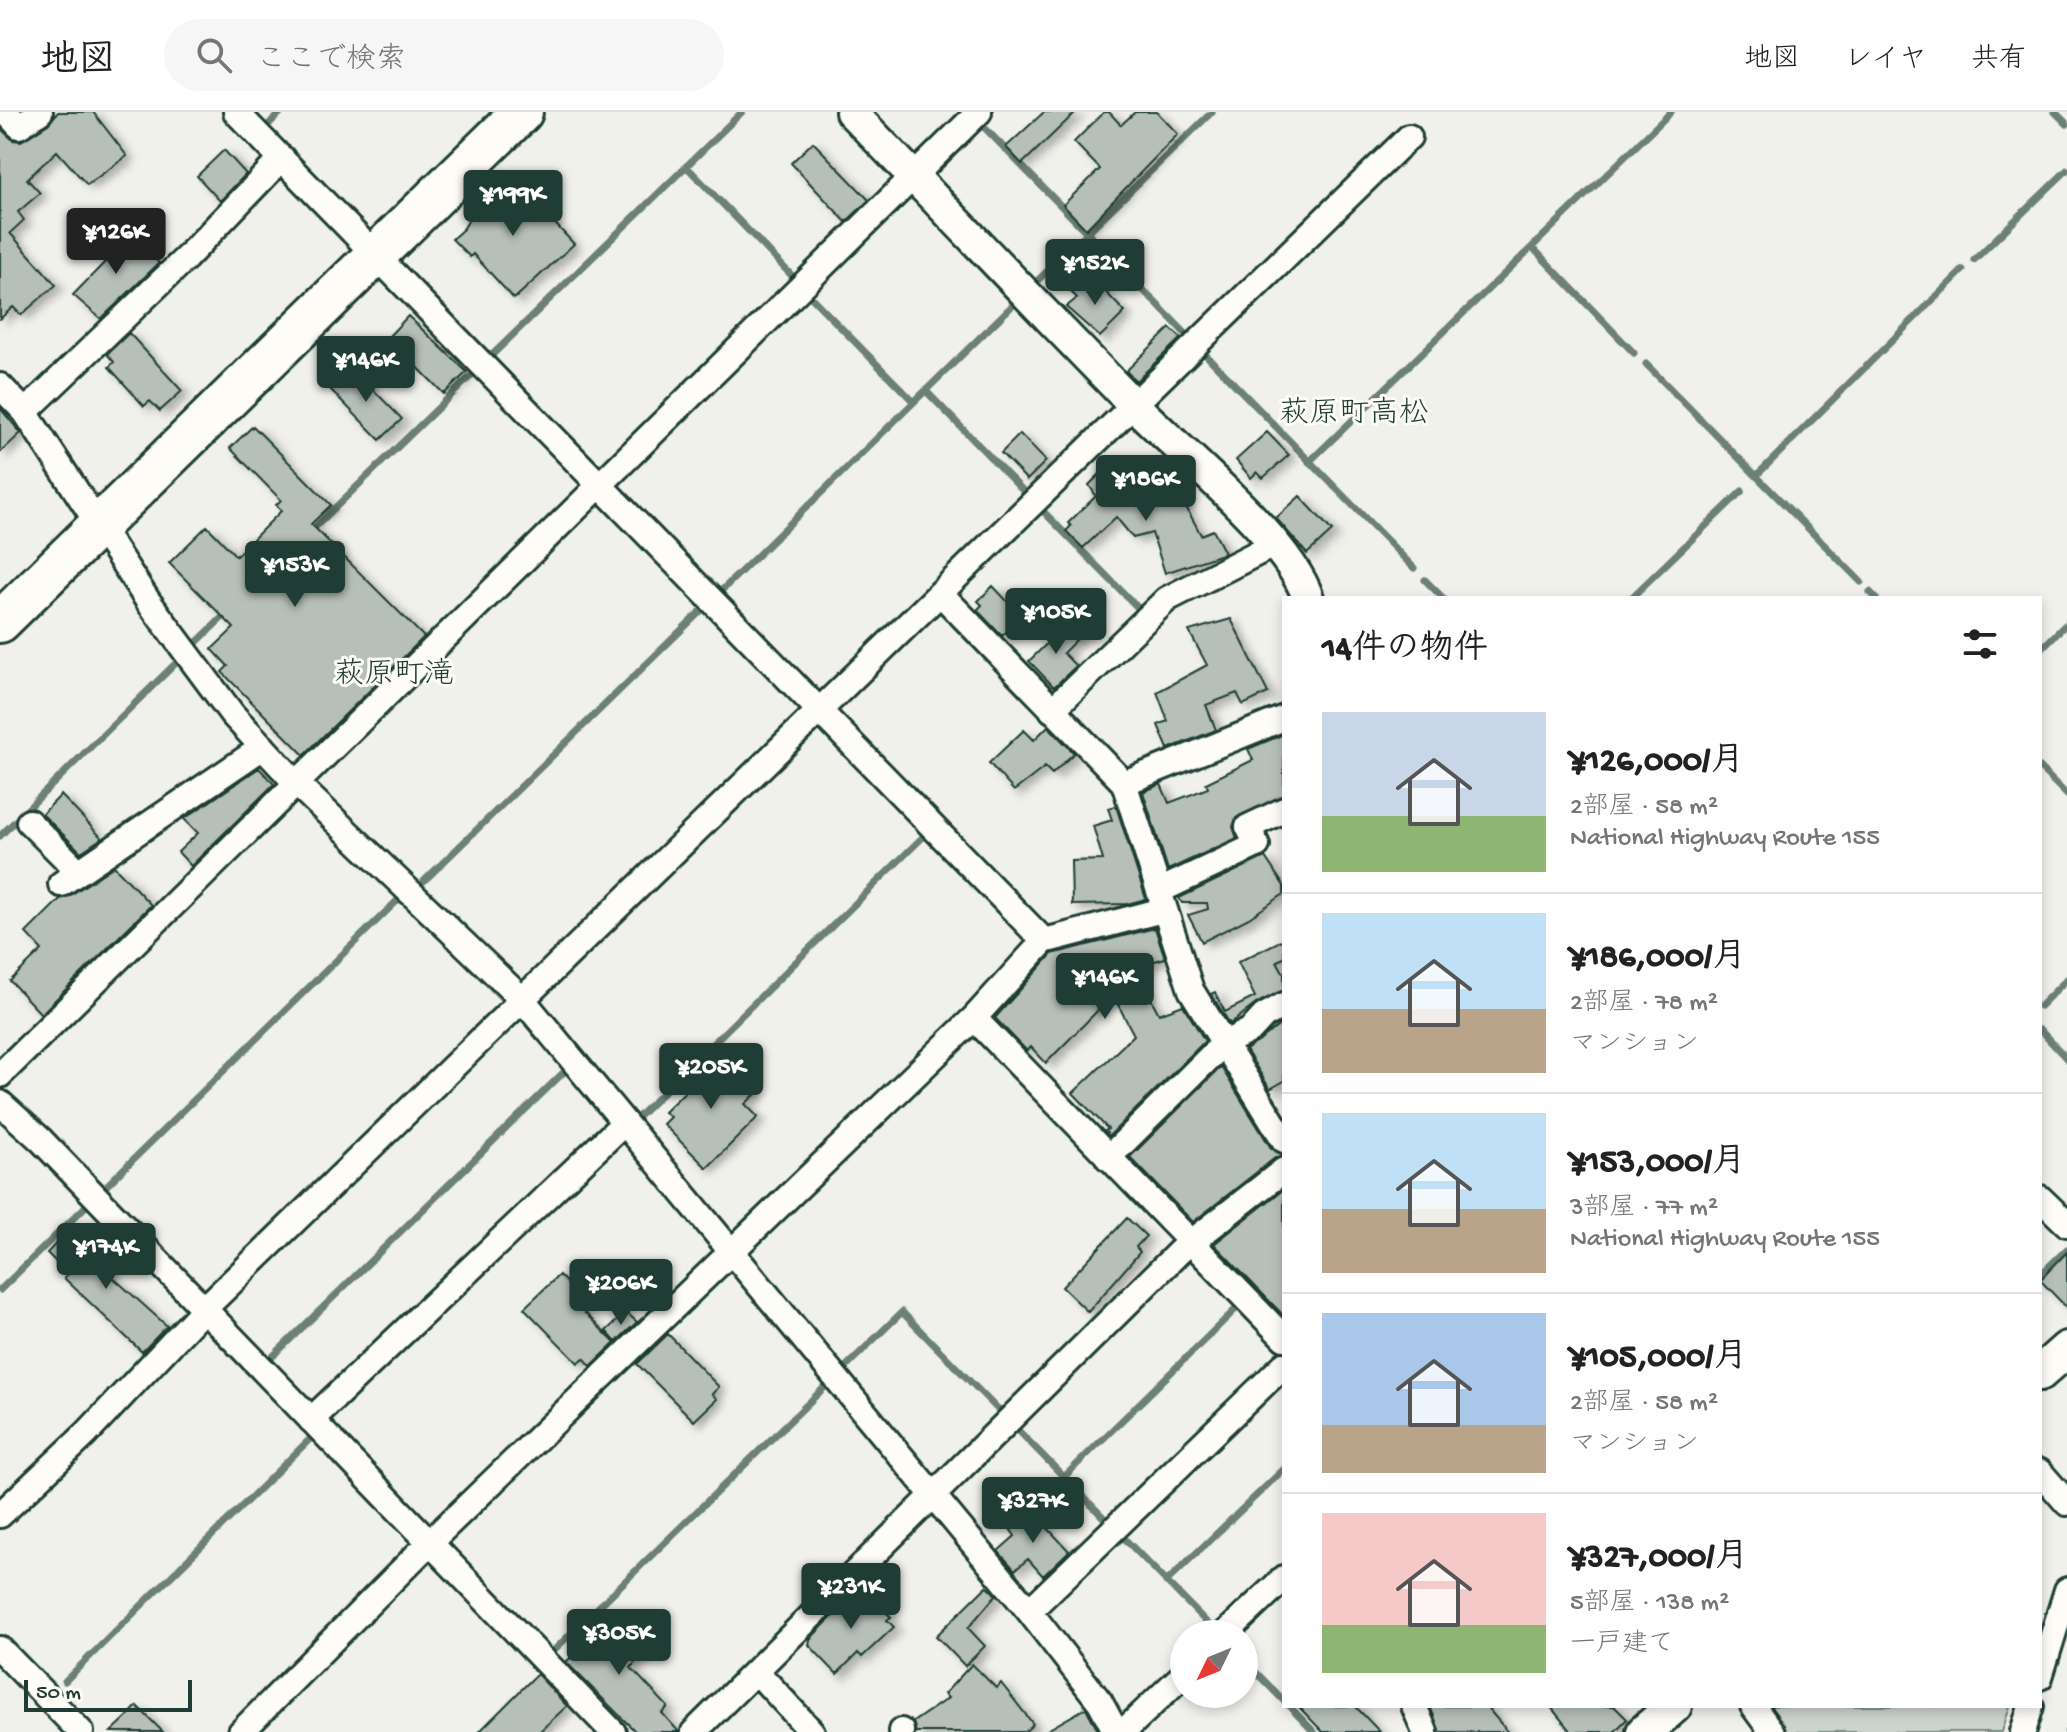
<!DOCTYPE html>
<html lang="ja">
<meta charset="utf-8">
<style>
:root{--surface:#fff;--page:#f6f6f6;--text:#222;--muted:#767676;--line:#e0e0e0;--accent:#1f3d34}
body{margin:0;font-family:"Gochi Hand","Klee One",sans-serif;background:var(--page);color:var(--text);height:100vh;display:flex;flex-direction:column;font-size:30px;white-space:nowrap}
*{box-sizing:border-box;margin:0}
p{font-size:26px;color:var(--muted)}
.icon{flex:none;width:44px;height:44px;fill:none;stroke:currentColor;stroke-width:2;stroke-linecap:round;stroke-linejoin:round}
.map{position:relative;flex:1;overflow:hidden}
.sheet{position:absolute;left:1282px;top:484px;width:760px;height:1112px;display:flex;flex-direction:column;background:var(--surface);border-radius:0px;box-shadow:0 4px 12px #0003}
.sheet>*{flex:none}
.needle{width:52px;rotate:227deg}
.fabs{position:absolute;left:1170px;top:1508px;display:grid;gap:16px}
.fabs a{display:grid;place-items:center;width:88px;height:88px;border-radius:50%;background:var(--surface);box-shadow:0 4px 12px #0003;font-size:40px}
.scale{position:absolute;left:24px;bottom:20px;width:168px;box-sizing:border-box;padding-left:8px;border:4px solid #1f3d34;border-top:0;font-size:22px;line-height:28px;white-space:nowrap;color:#1f3d34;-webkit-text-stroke:6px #fdfcf7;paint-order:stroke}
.price{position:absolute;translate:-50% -68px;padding:0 18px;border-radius:8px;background:var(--accent);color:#fff;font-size:26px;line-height:52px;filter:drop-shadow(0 2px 4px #0008)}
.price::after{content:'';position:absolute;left:50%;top:48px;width:24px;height:18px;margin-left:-12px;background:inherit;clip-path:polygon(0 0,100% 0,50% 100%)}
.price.on{background:#222;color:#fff}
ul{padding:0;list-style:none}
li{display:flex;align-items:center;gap:24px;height:200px;padding:0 40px}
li+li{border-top:2px solid var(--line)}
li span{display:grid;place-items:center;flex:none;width:224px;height:160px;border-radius:0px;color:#555}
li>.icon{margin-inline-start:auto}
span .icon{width:96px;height:96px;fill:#fffc;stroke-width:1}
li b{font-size:34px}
h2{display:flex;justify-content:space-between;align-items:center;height:96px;padding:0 40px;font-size:34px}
header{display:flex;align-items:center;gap:48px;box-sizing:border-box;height:112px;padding:0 40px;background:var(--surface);border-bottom:2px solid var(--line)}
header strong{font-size:38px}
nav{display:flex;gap:44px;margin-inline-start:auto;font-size:28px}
.search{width:560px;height:72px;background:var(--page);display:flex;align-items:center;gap:20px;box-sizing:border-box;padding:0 28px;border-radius:44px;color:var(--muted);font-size:30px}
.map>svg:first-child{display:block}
</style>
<header>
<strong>地図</strong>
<div class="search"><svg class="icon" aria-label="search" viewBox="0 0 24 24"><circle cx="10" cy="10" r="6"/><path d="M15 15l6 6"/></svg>ここで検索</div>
<nav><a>地図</a><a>レイヤ</a><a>共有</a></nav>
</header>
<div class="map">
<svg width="2067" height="1620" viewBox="0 0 2067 1620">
<defs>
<filter id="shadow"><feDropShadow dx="7" dy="4.5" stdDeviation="4" flood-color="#0004"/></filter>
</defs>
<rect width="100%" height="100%" fill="#f0f1eb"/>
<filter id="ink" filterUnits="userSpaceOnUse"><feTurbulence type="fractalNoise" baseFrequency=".0125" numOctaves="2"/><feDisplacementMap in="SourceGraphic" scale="16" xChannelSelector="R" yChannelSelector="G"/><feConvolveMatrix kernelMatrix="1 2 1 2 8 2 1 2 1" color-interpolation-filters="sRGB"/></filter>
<g filter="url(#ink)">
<!-- green -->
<path fill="#cdd3cd" stroke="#768880" stroke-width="2" d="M 1764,1594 L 2010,1594 L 2002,1620 L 1783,1620 Z"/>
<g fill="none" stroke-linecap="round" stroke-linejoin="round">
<!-- stream -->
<path stroke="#6c8077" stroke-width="7" d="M 2055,0 L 2067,12
M 978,9 L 1192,228
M 266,15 L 281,0
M 686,54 L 796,168
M 1974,148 L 2067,58
M 1035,171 L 1212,0
M 805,179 L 914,290
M 1201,238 L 1414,456
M 1634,241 L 1532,135 L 1671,0
M 489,246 L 742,0
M 1646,252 L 1861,470
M 926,279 L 1029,385
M 1309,350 L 1532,135
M 1757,363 L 1963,158
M 1039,395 L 1143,501
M 309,421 L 475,260
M 1425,468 L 1443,486
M 720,480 L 1016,190
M 1870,480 L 1876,486
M 1631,486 L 1742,379
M 196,531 L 229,499
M 2040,538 L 2067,511
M 2040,656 L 2067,683
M 0,724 L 176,551
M 424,769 L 705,495
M 472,855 L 508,892
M 2040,894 L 2067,867
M 528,913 L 539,926
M 2040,918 L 2067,947
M 636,1007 L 928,720
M 99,1081 L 402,784
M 2040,1163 L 2067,1137
M 0,1178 L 87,1093
M 266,1251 L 566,958
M 1063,1366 L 1240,1193
M 1166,1470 L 1284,1357
M 550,1542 L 902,1200 L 1218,1522
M 1244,1548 L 1284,1589
M 65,1569 L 315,1322
M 1289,1594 L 1314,1620"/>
</g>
<!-- building -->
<path fill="#b6bfb8" stroke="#1f3d34" stroke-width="2" filter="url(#shadow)" d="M 58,0 L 93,0 L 127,44 L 87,73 L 57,39 L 27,67 L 40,81 L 18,100 L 24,108 L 10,121 L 56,173 L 21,203 L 13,195 L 0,207 L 0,16 L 13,28 L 21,29 L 48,12 Z
M 1044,0 L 1076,0 L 1022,52 L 1006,35 Z
M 1104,0 L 1109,0 L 1121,13 L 1135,0 L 1157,0 L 1178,22 L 1086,117 L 1063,93 L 1100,57 L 1074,30 Z
M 813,30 L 869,88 L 846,110 L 791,51 Z
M 224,38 L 246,62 L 220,89 L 197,64 Z
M 518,66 L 535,84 L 532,87 L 574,132 L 514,187 L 473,142 L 470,145 L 452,127 L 464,116 L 480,88 L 509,74 Z
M 124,124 L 131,131 L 135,127 L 159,151 L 101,207 L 73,183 L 105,150 L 98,144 L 117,125 L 120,128 Z
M 1088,131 L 1102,145 L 1082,164 L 1069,150 Z
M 1089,163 L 1125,200 L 1100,225 L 1066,195 L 1077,186 L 1071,180 Z
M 408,204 L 467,260 L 444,282 L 388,225 Z
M 1170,216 L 1181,226 L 1136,269 L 1126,259 Z
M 129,221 L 182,279 L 160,299 L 150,289 L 144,294 L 109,255 L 114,250 L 107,242 Z
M 352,256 L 402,307 L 380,328 L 330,277 Z
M 0,296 L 21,321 L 0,341 Z
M 253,314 L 331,393 L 311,412 L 424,525 L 304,643 L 222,560 L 228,554 L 212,537 L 234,516 L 169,451 L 207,414 L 236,444 L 281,399 L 276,393 L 281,388 L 230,336 Z
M 1267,320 L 1289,343 L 1263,366 L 1257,360 L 1251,366 L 1236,348 Z
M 1020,322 L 1046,349 L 1027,368 L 1001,341 Z
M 1106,356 L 1140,391 L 1171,375 L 1175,382 L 1178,380 L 1201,423 L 1213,418 L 1225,441 L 1165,461 L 1152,421 L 1133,426 L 1116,405 L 1083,436 L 1066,419 L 1071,414 L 1068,411 L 1096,384 L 1089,373 Z
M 1300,384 L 1332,419 L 1307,442 L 1276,406 Z
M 993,474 L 1022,505 L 1002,524 L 977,498 L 982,493 L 978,489 Z
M 1231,507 L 1268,581 L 1243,593 L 1237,581 L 1206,593 L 1216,618 L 1168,637 L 1158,613 L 1168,609 L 1157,580 L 1207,553 L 1189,519 Z
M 1069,510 L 1081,523 L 1063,541 L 1076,554 L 1054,575 L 1029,549 Z
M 1048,614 L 1074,641 L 1052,662 L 1045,655 L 1014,679 L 989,651 L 1024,618 L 1034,628 Z
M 1284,622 L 1284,683 L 1236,706 L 1233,715 L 1237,726 L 1168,758 L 1143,680 L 1161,672 L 1169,691 L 1208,676 L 1206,671 L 1253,648 L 1248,637 Z
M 259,656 L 274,672 L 191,754 L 178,740 L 198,721 L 184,707 Z
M 61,683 L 102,726 L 81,740 L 42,702 Z
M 1116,694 L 1146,787 L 1127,792 L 1072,793 L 1071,749 L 1103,748 L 1093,714 L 1112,708 L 1108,696 Z
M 1265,745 L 1284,774 L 1284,782 L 1249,806 L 1202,830 L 1188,803 L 1208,797 L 1207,791 L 1182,791 L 1179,786 Z
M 114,754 L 151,793 L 41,902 L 10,869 L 42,838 L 26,821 L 60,787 L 69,784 Z
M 1155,816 L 1165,846 L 1134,855 L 1159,902 L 1183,893 L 1205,929 L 1109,1024 L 1105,1019 L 1108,1017 L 1073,981 L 1134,923 L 1113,883 L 1046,951 L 1031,935 L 1027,939 L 995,906 L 1052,842 Z
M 1284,827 L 1284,846 L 1277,849 L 1284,862 L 1284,878 L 1257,891 L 1230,912 L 1211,882 L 1215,880 L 1225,900 L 1255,885 L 1238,850 Z
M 1284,910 L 1284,969 L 1270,977 L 1246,938 Z
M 713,939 L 756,982 L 745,992 L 758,1005 L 707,1056 L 663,1012 L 670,1005 L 664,1000 L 701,964 L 694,958 Z
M 1221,955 L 1271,1036 L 1284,1043 L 1275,1046 L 1193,1110 L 1130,1045 Z
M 1284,1077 L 1284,1204 L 1214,1132 Z
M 1127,1106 L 1146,1124 L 1136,1135 L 1140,1140 L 1088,1200 L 1062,1175 Z
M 61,1126 L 72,1134 L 80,1126 L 86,1132 L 90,1128 L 115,1153 L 108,1161 L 167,1214 L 142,1240 L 64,1166 L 68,1162 L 47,1141 Z
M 2067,1140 L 2067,1196 L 2040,1168 Z
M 559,1163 L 585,1190 L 579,1195 L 615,1231 L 591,1254 L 584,1246 L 578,1251 L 524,1196 Z
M 626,1200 L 637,1210 L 616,1230 L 606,1219 Z
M 668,1222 L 719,1275 L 712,1282 L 717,1287 L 694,1309 L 637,1252 Z
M 1032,1399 L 1069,1439 L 1043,1464 L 1028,1447 L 1015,1458 L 998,1439 L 1015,1424 L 1010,1417 Z
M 987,1474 L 996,1483 L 968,1516 L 985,1534 L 965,1554 L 936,1524 Z
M 861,1476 L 891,1505 L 887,1508 L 894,1515 L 862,1545 L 858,1541 L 837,1562 L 809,1533 L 810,1527 Z
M 608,1500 L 642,1541 L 631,1556 L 668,1595 L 662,1601 L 679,1620 L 636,1620 L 566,1550 L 582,1535 L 577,1531 Z
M 972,1552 L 996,1576 L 1001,1571 L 1033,1612 L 1025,1620 L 916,1620 L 913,1610 L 948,1586 L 944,1582 Z
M 537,1562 L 567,1594 L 539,1620 L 479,1620 Z
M 137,1594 L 163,1620 L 111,1620 L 127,1605 Z
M 1298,1594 L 1355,1594 L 1380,1620 L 1323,1620 Z
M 1430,1594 L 1486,1594 L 1508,1620 L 1440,1620 Z
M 1550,1594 L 1614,1594 L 1627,1607 L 1614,1620 L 1571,1620 Z
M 1086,1596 L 1099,1620 L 1044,1620 Z"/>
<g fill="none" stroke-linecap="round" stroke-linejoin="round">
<!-- minor casing -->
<g stroke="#1f3d34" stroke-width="30">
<path id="minor" d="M 6,0 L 19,14 L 40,0
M 236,0 L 1044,829
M 0,274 L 25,300 L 148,489 L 232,602 L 297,672 L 523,888 L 1029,1499 L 1100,1590 L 1116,1620
M 25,300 L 186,146 L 282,46
M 941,482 L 1124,671 L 1191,878 L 1284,1028
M 1052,598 L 1167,487 L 1275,432
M 1124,671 L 1284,606
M 29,710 L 79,760
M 61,772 L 263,635
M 1159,779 L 1257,733 L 1248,715 L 1284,698
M 974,906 L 1284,1226
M 0,963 L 979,0
M 0,991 L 41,1028 L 613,1620
M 1108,1046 L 1223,932 L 1251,918 L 1264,904 L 1284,893
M 2040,1086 L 2067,1112
M 311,1308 L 624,1011
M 2040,1360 L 2067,1391
M 0,1403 L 86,1322 L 203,1198 L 1409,25
M 1029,1499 L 1284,1253
M 1225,1522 L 1284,1466
M 0,1537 L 81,1620
M 757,1560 L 812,1620
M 2040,1565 L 2067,1478
M 1414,1594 L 1425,1620
M 1753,1594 L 1772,1620
M 241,1620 L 430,1430 L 974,906 L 1044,829 L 1163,798
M 694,1620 L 1180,1139 L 1284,1058
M 901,1620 L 901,1619
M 1123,1620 L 1184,1562
M 2023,1620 L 2031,1594"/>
</g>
<!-- tertiary casing -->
<g stroke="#1f3d34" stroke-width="36">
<path id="tertiary" d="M 851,0 C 946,97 1039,197 1134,293 C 1181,341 1289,427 1308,486"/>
</g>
<!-- secondary casing -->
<g stroke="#1f3d34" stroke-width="40">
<path id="secondary" d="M 2040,1261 L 2067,1237
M 1644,1620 L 1674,1594"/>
</g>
<!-- trunk casing -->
<g stroke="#1f3d34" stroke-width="46">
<path id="trunk" d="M 0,510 L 522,0"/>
</g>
<!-- minor -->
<use href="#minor" stroke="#fdfcf7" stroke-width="24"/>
<!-- tertiary -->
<use href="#tertiary" stroke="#fdfcf7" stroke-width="30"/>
<!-- secondary -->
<use href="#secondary" stroke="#fdfcf7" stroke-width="34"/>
<!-- trunk -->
<use href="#trunk" stroke="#fdfcf7" stroke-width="40"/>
<!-- rail -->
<path stroke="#1f3d34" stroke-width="6" d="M 2067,1620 L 2067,1619"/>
</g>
</g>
<g text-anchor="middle" stroke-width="6" stroke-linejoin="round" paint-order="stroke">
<!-- quarter labels -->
<g font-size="30" fill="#1f3d34" stroke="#fdfcf7">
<text x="1354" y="309">萩原町高松</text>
<text x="394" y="570">萩原町滝</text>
</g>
</g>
</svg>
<div class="fabs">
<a><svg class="needle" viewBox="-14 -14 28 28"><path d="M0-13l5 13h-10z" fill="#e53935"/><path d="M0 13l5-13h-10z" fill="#767676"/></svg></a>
</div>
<div class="scale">50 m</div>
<b class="price" style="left:513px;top:126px">¥199K</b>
<b class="price on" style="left:116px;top:164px">¥126K</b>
<b class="price" style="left:1095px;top:195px">¥152K</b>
<b class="price" style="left:366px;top:292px">¥146K</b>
<b class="price" style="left:1146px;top:411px">¥186K</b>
<b class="price" style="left:295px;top:497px">¥153K</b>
<b class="price" style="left:1056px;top:544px">¥105K</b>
<b class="price" style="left:1105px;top:909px">¥146K</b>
<b class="price" style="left:711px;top:999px">¥205K</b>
<b class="price" style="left:106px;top:1179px">¥174K</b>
<b class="price" style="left:621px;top:1215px">¥206K</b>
<b class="price" style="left:1033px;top:1433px">¥327K</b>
<b class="price" style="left:851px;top:1519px">¥231K</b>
<b class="price" style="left:619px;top:1565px">¥305K</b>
<section class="sheet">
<h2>14件の物件<svg class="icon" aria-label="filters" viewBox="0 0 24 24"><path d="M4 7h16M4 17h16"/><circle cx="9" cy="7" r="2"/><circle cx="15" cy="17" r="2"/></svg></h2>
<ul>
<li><span style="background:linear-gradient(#c9d6e8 65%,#8fb573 0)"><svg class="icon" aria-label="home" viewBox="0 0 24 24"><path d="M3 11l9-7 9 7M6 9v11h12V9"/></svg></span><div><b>¥126,000/月</b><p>2部屋 · 58 m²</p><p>National Highway Route 155</p></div></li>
<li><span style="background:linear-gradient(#bfe0f5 60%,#b9a48a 0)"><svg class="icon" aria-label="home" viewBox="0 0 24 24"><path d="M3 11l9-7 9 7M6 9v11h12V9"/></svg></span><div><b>¥186,000/月</b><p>2部屋 · 78 m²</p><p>マンション</p></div></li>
<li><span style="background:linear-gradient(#bfe0f5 60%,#b9a48a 0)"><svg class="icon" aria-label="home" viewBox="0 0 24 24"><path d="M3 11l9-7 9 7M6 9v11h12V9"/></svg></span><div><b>¥153,000/月</b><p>3部屋 · 77 m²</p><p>National Highway Route 155</p></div></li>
<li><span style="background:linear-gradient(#a9c7e8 70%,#b9a48a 0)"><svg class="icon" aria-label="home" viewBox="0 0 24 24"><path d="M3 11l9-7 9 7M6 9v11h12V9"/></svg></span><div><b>¥105,000/月</b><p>2部屋 · 58 m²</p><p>マンション</p></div></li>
<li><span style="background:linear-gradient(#f6c9c9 70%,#8fb573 0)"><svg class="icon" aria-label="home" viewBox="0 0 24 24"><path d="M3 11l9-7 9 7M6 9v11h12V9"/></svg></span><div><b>¥327,000/月</b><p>5部屋 · 138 m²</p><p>一戸建て</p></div></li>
</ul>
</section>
</div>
